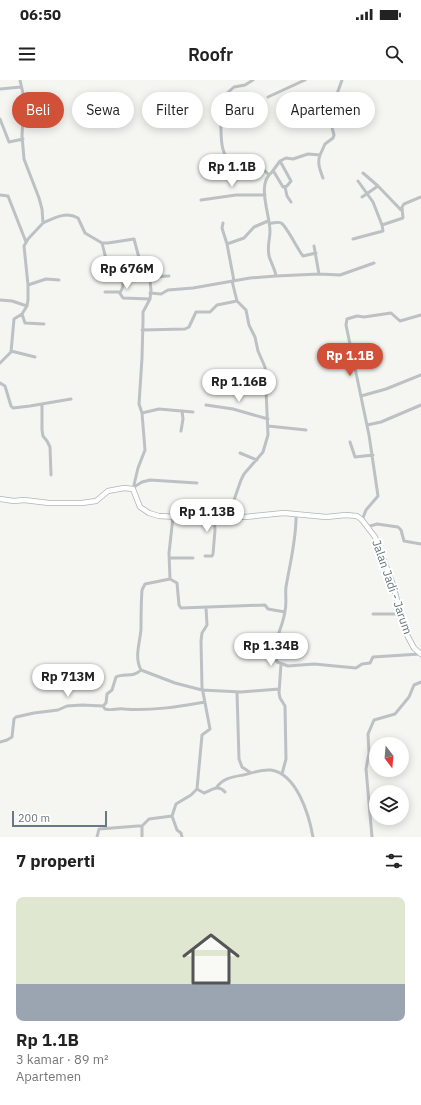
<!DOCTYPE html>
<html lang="id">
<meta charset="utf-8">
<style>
:root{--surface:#fff;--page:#f2f2f2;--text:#222;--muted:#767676;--line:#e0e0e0;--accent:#d05038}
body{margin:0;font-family:"IBM Plex Sans",sans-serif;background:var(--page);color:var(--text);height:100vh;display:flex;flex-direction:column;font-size:15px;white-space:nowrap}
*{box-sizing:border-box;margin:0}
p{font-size:13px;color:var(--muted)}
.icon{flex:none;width:22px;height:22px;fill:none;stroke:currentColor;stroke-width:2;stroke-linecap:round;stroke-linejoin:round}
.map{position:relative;height:757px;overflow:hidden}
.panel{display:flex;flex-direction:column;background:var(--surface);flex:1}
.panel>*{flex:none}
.guide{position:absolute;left:12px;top:12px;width:397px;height:36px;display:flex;gap:8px}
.needle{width:26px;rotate:164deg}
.fabs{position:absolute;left:369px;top:657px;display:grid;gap:8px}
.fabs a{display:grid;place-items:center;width:40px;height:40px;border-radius:50%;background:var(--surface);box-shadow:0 2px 10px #0003;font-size:20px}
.scale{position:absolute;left:12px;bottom:10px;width:95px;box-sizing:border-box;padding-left:4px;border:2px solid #687780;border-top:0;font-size:11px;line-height:14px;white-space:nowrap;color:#687780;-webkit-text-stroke:3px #fff;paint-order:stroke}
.price{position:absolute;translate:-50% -34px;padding:0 9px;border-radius:14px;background:#fff;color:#222;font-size:13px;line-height:26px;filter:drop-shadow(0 1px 2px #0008)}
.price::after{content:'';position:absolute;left:50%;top:24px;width:12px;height:9px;margin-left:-6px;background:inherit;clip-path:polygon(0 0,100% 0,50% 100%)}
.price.active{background:var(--accent);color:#fff}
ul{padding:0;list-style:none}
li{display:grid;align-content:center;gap:8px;height:212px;padding:0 16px}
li+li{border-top:1px solid var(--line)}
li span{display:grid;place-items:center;height:124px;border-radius:8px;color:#555}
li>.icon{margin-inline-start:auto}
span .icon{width:72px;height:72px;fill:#fffc;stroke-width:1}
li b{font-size:17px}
h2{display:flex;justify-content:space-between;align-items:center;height:48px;padding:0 16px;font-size:17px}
.chip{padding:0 14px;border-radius:18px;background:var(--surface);box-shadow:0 2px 10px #0003;font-size:14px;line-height:36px}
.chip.active{background:var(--accent);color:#fff}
.status{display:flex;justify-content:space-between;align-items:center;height:28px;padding:0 20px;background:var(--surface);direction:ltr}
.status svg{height:11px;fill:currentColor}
header{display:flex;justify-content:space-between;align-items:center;height:52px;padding:0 16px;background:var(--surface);font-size:18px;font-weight:600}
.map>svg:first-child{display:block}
</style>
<div class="status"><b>06:50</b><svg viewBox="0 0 49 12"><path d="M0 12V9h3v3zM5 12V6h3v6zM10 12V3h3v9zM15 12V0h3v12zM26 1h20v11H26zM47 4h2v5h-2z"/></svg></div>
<header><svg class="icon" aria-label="menu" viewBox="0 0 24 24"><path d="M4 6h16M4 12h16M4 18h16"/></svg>Roofr<svg class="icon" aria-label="search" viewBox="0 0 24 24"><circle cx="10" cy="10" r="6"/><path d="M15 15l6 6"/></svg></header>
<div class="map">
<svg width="421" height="757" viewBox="0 0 421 757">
<rect width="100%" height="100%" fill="#f5f5f2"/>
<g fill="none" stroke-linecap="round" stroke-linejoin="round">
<!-- secondary casing -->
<g stroke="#b0b5b8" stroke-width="6">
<path id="secondary" d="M 0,419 L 14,421 L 24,420 L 49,423 L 82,423 L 96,421 L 108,411 L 124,408 L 133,409 L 140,427 L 149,433 L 159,436 L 178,437 L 206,435 L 245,437 L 284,433 L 326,437 L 346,435 L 357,436 L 362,440 L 375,457 L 392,502 L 407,555 L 414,568 L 421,574"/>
</g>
<!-- street -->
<path stroke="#bdc1c4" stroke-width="3" d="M 20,0 L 24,18 L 22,56 L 24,79 L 39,118 L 42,129 L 43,143 C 54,138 66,131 78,138 L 85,153 L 102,163 L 108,163 L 134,159 L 142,189 L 149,192 L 151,210 L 150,219 L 143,232 L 143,241 L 142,278 L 139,324 L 142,333 L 145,370 L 138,388 L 133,409
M 253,0 L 245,5 L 234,7 L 217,22 C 218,26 219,30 220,34 C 222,45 219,70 227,77 L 248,79 L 257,78 L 261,87 L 268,94
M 0,9 L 21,7
M 268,17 L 305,0
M 0,39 L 9,62 L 23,59
M 320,75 C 317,83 320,90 323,98
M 272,92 L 280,81
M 358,101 L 373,122 L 382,145
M 378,106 L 401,130
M 285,107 L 287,116 L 291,122
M 0,115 L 8,116 L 26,162
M 362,117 L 378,106 L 363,93
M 201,120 L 236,115 L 265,115
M 223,143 L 222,148 L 227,164
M 269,143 C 273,144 277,141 281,143 C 286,145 298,170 303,176 L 316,173
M 353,159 L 383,151 L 382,145 L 403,138 L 402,127 L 404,124 L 421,117
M 102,163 L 109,191 C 112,193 116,192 119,194 C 126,197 123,208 120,213
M 319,194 L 340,195 L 374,183
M 276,196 L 319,194 L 314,166
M 150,197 L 169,196
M 234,201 L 227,164 L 244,158 L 254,147 L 268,141
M 28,205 L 46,199 L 59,200
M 105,212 L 119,212 L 123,218 L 150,219
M 150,213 L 161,214 L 168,210 L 193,208 L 250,198 L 276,196 C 275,189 271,183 269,176 C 267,165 270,160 270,151 C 270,134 256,104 272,92 L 274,92 L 283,107 L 287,106 L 291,101 L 280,81 L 286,78 L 293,79 L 308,74 L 320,75 L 325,64 L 333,58 L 334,55 L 329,36 L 342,0
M 0,220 L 12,221 L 27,226
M 22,234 L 25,243 L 44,244
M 142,250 L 185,249 L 189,247 L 196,232 L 210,232 L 217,225 L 237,221
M 11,271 L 35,277
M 0,283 L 11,272 L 14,239 L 22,234 L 27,226 L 28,220 L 28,205 L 24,166 L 28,159 L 43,143
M 0,303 L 5,306 L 11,326 L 13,328 L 30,326 L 71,319
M 361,316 L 386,309 L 421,295
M 42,324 L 42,350 L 43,356 L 47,361 L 50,367 L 51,395
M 206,325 L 233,329 L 268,339
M 142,333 L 159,329 L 193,332
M 367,345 L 381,342 L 421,325
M 268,346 L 306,350
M 181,351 L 183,339 L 182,331
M 350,362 L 355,377 L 373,375
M 240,373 L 257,380
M 134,407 L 142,402 L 150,400 L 197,403
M 296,433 C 297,457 290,483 286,507 C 285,515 287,523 285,531 C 283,549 270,564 277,582 L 288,586 L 314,584 L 356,588 L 362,584 L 370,583 L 373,577 L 420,574
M 173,437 L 169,473 L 170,499 L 145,504 L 142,510 C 141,523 141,536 141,549 C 140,563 134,577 141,590 L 175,603 L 202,610 L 241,612 L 279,609
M 228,437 L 241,400 L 244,394 L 263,372 L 268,355 L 265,287 L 258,271 L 255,257 L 249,245 L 246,230 L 237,221 L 232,201
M 362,440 L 366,430 L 378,416 L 369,355 L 346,245 L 347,239 L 357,236 L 364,237 L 391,233 L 400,241 L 421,235
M 367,447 L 377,444 L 398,447 L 401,450 L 404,461 L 421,464
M 205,476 L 212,476 L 213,474 L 215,450 L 214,435
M 170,478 L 193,478
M 170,499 L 177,503 L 179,525 L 181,528 L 265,525 L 268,529 L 285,532
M 373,534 L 401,534
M 281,584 L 279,613 L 280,618 L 285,626 L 286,679 L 282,694
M 237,612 L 239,679 L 242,687 L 251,693
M 103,626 L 105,629 C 112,631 117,628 124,629 C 151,631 177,627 205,622
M 0,662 L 7,660 L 12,657 L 14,639 L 16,637 L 34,633 L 58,630 L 67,626 L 82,625 L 103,626 L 106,623 L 107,614 L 112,610 L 116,597 C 125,593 133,598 141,590
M 368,678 L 376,677
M 216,708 C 223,698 232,697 243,695 C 252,693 262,689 271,690 C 297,694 309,735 313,757
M 197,709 L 204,713 C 212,710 218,704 225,712
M 172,736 L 177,750 L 181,753 L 182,757
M 97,757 L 99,749 L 138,746 L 142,746 L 149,739 L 172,736 L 176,724 L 191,715 L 197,709 L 202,655 L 210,649 L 202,607 L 201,561 L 202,553 L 207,545 L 206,528
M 142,757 L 142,746
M 372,757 L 366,689 L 369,673 L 368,654 L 374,640 L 395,634 L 409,617 L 414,605 L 421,602"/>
<!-- secondary -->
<use href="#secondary" stroke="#fff" stroke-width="4.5"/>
</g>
<g text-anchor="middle" stroke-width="4" stroke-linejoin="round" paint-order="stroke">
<!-- street labels -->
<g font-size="12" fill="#687780" stroke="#fff">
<text transform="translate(392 507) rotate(71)" y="4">Jalan Jadi - Jarum</text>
</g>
</g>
</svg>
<div class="fabs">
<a><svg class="needle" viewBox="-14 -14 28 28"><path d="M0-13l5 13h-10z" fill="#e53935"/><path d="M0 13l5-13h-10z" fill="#767676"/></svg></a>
<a><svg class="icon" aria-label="layers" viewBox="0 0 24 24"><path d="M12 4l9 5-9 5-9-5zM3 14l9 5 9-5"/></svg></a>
</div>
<div class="scale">200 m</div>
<b class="price" style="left:232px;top:108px">Rp 1.1B</b>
<b class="price" style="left:127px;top:210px">Rp 676M</b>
<b class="price active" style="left:350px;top:297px">Rp 1.1B</b>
<b class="price" style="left:239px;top:323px">Rp 1.16B</b>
<b class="price" style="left:207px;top:453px">Rp 1.13B</b>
<b class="price" style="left:271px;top:587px">Rp 1.34B</b>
<b class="price" style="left:68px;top:618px">Rp 713M</b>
<div class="guide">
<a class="chip active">Beli</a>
<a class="chip">Sewa</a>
<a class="chip">Filter</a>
<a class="chip">Baru</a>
<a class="chip">Apartemen</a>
</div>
</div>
<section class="panel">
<h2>7 properti<svg class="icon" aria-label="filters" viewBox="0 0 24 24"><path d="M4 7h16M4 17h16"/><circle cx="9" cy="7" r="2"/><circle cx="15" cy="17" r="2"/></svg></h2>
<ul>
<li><span style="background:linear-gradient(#dfe7d0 70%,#9aa5b1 0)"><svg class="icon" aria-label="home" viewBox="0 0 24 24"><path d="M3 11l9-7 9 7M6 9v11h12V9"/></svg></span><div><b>Rp 1.1B</b><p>3 kamar · 89 m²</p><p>Apartemen</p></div></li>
</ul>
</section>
